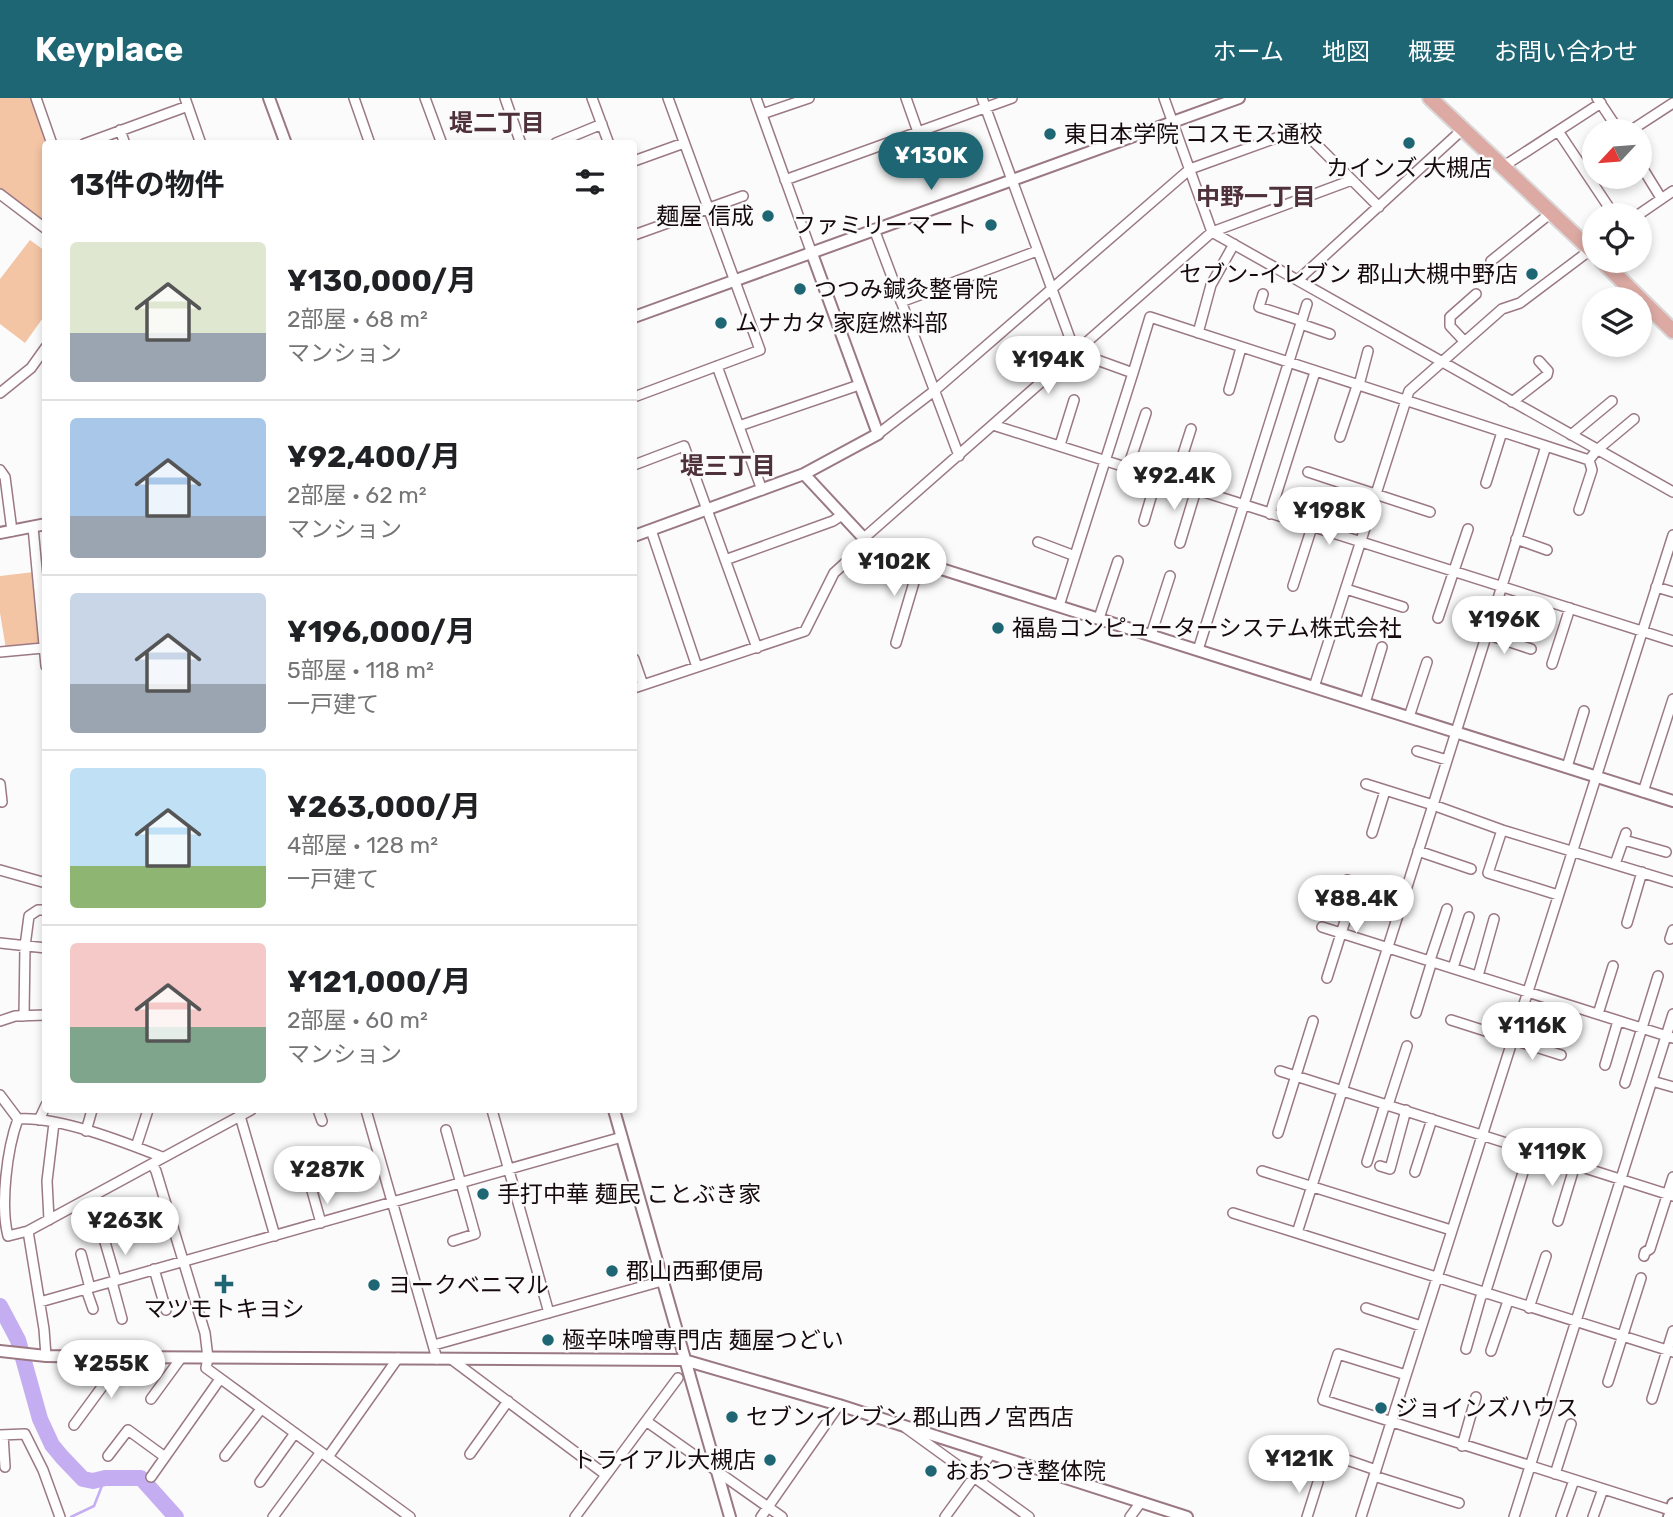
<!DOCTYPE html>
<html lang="ja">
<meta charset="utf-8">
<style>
:root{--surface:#fff;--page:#f6f6f6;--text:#202124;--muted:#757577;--line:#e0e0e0;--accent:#1f6674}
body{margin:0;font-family:Rubik,"Noto Sans JP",sans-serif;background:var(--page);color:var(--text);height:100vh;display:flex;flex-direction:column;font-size:26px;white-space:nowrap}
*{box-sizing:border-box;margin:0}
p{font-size:23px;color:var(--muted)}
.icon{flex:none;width:38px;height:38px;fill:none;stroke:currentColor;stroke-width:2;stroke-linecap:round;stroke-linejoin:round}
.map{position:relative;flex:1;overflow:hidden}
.panel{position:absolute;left:42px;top:42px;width:595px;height:973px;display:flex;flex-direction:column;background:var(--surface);border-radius:7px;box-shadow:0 4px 10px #0003}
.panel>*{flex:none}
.needle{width:46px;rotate:244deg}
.tools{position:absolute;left:1582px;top:21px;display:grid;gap:14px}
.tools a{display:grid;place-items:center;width:70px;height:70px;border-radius:50%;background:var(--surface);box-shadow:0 4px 10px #0003;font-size:35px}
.price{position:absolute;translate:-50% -60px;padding:0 16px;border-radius:24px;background:#fff;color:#222;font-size:23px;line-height:46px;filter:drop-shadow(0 2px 4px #0008)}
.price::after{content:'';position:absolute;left:50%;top:42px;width:21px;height:16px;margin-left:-10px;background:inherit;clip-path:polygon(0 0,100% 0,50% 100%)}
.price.on{background:var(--accent);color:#fff}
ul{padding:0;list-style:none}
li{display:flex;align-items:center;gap:21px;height:175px;padding:0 28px}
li+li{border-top:2px solid var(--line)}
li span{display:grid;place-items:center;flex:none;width:196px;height:140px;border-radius:7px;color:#555}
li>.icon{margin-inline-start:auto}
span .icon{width:84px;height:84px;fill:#fffc;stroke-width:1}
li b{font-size:30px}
h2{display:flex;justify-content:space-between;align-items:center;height:84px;padding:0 28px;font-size:30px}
header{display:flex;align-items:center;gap:42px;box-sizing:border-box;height:98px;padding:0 35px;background:var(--accent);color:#fff}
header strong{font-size:33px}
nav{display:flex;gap:38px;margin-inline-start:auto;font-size:24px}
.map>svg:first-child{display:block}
</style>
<header>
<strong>Keyplace</strong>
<nav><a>ホーム</a><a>地図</a><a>概要</a><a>お問い合わせ</a></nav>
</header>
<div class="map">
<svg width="1673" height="1419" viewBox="0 0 1673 1419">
<rect width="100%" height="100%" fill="#fbfbfb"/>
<!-- green -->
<path fill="#f3c5a5" d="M 0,0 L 31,0 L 48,45 L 46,46 L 45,126 L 0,91 Z
M 30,142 L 45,153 L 45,217 L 25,245 L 0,226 L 0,181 Z
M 34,474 L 39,545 L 36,548 L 6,551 L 0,515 L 0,478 Z"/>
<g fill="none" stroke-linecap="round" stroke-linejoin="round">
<!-- stream -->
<path stroke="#c5adf1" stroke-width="2.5" d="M 71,1419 L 94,1408 L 105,1380"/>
<!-- river -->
<path stroke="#c5adf1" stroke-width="16" d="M 0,1208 L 18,1242 L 40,1321 L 52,1347 L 62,1359 L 83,1381 L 93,1383 L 105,1380 L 141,1380 L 176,1419"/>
<!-- minor casing -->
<g stroke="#9b7983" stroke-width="12">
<path id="minor" d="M 36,0 L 52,46
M 185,0 L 201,46
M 354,0 L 370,46
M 425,0 L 442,46
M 505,0 L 521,46
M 592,0 L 609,46
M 756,0 L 811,153
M 906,0 L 918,34
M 982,0 L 1075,254 L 1133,275 L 1150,219 L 1546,348 L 1433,707 L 1366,686
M 1164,0 L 1212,134 L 1673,394
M 1597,0 L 1619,33
M 762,16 L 809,0
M 120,32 L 125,46
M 1558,33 L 1614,117
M 1630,33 L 1673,5
M 556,45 L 602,26
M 84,46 L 188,8
M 634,63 L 684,45
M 1640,66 L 1661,100
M 1504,68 L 1601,5
M 785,82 L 1012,0
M 0,96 L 46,131
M 1638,117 L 1673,93
M 874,131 L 959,358
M 634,137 L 743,98
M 1491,163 L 1552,114
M 1298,182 L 1462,32
M 1263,196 L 1259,209 L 1302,223
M 901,204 L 1037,153
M 1301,226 L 1330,236
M 1198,235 L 1211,187 L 1234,146
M 1464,243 L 1450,228 L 1450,219 L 1476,196
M 717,268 L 762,392
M 1229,292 L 1241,250
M 0,295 L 31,270 L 46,249
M 634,299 L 760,252 L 668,0
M 1512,304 L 1547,277 L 1548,273 L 1539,263
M 993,327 L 1673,543
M 739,328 L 859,287
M 878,336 L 934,293 L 1190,71 L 1301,31 L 1379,109
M 1571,337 L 1612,303
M 1340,339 L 1356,291 L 1359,287 L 1368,253
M 1060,347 L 1074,302
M 1546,348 L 1589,362 L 1592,372 L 1579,412
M 1589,362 L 1597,352 L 1634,321
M 634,367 L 684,348 L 757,550
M 1128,369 L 1146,315
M 0,372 L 5,379 L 12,433
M 1308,374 L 1430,414
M 1174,384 L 1191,331
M 1486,385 L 1502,334
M 1270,416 L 1315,274
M 1144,423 L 1157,379
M 33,429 L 46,568
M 651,432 L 697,569
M 864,440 L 1212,134 L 1352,82
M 1516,441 L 1547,452
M 1038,444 L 1075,458
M 1180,445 L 1196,392
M 725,462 L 833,423 L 842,417
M 1293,488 L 1312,429
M 1656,489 L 1673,494
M 1346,491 L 1403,509
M 1059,508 L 1133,275
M 1099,520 L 1118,463
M 1438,520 L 1468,431
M 1486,536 L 1531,551
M 1151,537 L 1170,478
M 896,545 L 920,464
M 1198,552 L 1307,206
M 0,554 L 43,550
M 634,561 L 643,587
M 1552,566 L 1570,510
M 1314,589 L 1409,293 L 1502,211 L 1520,205 L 1593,150
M 634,590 L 805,533 L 834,475 L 868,444
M 1365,605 L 1382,549
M 1409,619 L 1427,564
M 1417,653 L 1447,662
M 1567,669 L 1584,613
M 0,686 L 2,704
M 1643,694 L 1673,601
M 1502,732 L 1488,775 L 1558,797
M 1372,735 L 1385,693
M 1624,742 L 1666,754
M 1418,753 L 1471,771
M 1615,766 L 1626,735
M 0,772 L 46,785
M 1347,782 L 1368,789
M 1673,784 L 1502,732 L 1433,707 L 1297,1135 L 1673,1254
M 1627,825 L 1642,774
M 1322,829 L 1673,940
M 1670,841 L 1673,832
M 0,845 L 46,850
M 1430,862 L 1447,811
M 1453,870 L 1469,819
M 1478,878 L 1494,821
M 1327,880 L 1357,785
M 1416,915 L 1432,863
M 1598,916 L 1613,868
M 24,918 L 25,848 L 29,818 L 38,812 L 46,812
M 1451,922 L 1561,957
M 0,923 L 15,918 L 46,917
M 1605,967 L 1618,923
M 1280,973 L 1673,1098
M 1652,983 L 1673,989
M 1625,985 L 1658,878
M 0,997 L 18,1021 C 7,1051 0,1107 8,1138 L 28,1133 L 44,1231 L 46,1258
M 1388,1007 L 1407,948
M 318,1012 L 322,1023
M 366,1012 L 437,1261
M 492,1012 L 549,1215
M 240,1018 L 275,1138
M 18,1021 C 58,1018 124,1044 162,1059
M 39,1022 L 46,1007
M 446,1032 L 475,1136 L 453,1143
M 86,1033 L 92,1012
M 1278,1035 L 1313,923
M 136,1049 L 148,1012
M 1367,1064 L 1385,1006
M 152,1066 L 156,1073 L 205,1235 L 208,1260 L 206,1270 L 410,1419
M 1380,1068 L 1390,1071 L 1406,1012
M 1262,1073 L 1451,1132
M 1415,1074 L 1432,1021
M 307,1075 L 321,1125
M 1233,1115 L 1297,1135
M 49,1122 L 47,1083 L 54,1025
M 1558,1123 L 1575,1067
M 28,1133 L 251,1012
M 105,1144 L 116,1182
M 81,1156 L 90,1190
M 1644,1158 L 1645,1154 L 1650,1151 L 1673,1079
M 154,1171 L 166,1212
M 112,1184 L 122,1221
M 86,1191 L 93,1211
M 1485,1196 L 1530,1052
M 40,1204 L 622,1039
M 1366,1210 L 1421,1228
M 1529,1210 L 1546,1158
M 434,1247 L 662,1183
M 1466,1251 L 1482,1195
M 1491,1253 L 1508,1203
M 451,1261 L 606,1377
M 1406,1277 L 1338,1256 L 1323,1302 L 1673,1413
M 1608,1284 L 1641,1180
M 151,1301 L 181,1260
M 1652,1301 L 1673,1233
M 646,1323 L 678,1280
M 74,1327 L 124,1259
M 906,1330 L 1029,1419
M 0,1337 L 25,1336 L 43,1372 L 60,1419
M 3,1337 L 5,1369
M 1462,1348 L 1476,1299
M 1327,1355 L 1376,1372
M 470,1356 L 508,1303
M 108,1358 L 128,1332 L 165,1359
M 225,1358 L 261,1311
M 328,1359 L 398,1260
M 1555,1376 L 1571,1326
M 1374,1378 L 1459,1405
M 151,1379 L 220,1281
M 260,1384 L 295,1335
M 273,1419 L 321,1354
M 575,1419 L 646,1323 L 782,1419
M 761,1419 L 839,1307
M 945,1419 L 990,1357
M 1130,1419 L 1141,1404
M 1307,1419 L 1318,1384
M 1361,1419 L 1673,437
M 1514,1419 L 1673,916
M 1561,1419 L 1574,1382
M 1593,1419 L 1603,1391"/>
</g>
<!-- tertiary casing -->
<g stroke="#9b7983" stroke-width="14">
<path id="tertiary" d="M 269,0 L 286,46
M 634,219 L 1239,0
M 804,376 L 872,449 L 1673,703
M 0,435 L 46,426
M 634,438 L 804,376 L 878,336 L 811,153
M 614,1012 L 730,1419
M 0,1253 L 46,1258 L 103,1259 L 684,1262 L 839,1307 L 1187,1419
M 1669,1419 L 1673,1406"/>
</g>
<!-- primary casing -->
<g stroke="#dad8d8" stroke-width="18">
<path id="primary" d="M 1430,0 L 1594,155
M 1602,163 L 1673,233"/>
</g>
<!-- minor -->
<use href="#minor" stroke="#fff" stroke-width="9"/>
<!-- tertiary -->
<use href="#tertiary" stroke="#fff" stroke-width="10"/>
<!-- primary -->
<use href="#primary" stroke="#dca9a3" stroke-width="14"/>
</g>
<!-- markers -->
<g fill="#1f6674" stroke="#fbfbfb" stroke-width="2.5">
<circle cx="1050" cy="36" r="7"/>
<circle cx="1409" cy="45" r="7"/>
<circle cx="768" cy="118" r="7"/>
<circle cx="991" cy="127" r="7"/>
<circle cx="1532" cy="176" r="7"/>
<circle cx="800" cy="191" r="7"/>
<circle cx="721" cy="225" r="7"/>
<circle cx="998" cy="530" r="7"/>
<circle cx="483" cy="1096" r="7"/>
<circle cx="612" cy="1173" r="7"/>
<path d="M220.5 1175.5h7v7h7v7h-7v7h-7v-7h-7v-7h7z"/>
<circle cx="374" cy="1187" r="7"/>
<circle cx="548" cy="1242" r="7"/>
<circle cx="1381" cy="1310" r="7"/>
<circle cx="732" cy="1319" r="7"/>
<circle cx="770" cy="1362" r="7"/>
<circle cx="931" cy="1373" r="7"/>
</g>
<g text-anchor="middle" stroke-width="5" stroke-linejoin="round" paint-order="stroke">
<!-- poi labels -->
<g font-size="23" fill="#160a0e" stroke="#fbfbfb" text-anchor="start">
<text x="1064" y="44">東日本学院 コスモス通校</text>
<text x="1409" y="78" text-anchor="middle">カインズ 大槻店</text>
<text x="754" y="126" text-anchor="end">麺屋 信成</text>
<text x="977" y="135" text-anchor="end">ファミリーマート</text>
<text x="1518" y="184" text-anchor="end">セブン-イレブン 郡山大槻中野店</text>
<text x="814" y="199">つつみ鍼灸整骨院</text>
<text x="735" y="233">ムナカタ 家庭燃料部</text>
<text x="1012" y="538">福島コンピューターシステム株式会社</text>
<text x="497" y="1104">手打中華 麺民 ことぶき家</text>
<text x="626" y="1181">郡山西郵便局</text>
<text x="388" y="1195">ヨークベニマル</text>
<text x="224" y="1219" text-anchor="middle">マツモトキヨシ</text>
<text x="562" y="1250">極辛味噌専門店 麺屋つどい</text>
<text x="1395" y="1318">ジョインズハウス</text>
<text x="746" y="1327">セブンイレブン 郡山西ノ宮西店</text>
<text x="756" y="1370" text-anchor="end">トライアル大槻店</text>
<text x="945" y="1381">おおつき整体院</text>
</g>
<!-- neighbourhood labels -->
<g font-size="24" font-weight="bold" fill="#4e313a" stroke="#fbfbfb">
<text x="497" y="33">堤二丁目</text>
<text x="1256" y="107">中野一丁目</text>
<text x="728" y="376">堤三丁目</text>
</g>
</g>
</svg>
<div class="tools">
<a><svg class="needle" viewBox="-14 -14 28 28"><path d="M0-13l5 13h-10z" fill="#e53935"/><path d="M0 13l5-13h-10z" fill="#757577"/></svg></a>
<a><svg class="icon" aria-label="locate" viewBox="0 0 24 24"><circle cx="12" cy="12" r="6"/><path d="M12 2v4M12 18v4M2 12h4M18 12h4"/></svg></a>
<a><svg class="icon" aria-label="layers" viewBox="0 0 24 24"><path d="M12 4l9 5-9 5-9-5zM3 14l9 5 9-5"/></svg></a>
</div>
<b class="price on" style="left:931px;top:94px">¥130K</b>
<b class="price" style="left:1048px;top:298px">¥194K</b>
<b class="price" style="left:1174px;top:414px">¥92.4K</b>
<b class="price" style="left:1329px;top:449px">¥198K</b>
<b class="price" style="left:894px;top:500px">¥102K</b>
<b class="price" style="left:1504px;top:558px">¥196K</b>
<b class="price" style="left:1356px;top:837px">¥88.4K</b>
<b class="price" style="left:1532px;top:964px">¥116K</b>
<b class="price" style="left:1552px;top:1090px">¥119K</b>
<b class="price" style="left:327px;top:1108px">¥287K</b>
<b class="price" style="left:125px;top:1159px">¥263K</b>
<b class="price" style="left:111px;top:1302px">¥255K</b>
<b class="price" style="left:1299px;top:1397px">¥121K</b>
<section class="panel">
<h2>13件の物件<svg class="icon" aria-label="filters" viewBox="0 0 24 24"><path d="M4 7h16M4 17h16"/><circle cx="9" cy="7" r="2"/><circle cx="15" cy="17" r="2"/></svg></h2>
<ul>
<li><span style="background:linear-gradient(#dfe7d0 65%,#9aa5b1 0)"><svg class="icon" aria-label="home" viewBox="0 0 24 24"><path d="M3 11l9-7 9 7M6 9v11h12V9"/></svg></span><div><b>¥130,000/月</b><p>2部屋 · 68 m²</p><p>マンション</p></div></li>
<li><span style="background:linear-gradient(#a9c7e8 70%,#9aa5b1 0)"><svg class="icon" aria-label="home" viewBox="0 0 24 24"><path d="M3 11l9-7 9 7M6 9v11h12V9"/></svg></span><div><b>¥92,400/月</b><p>2部屋 · 62 m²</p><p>マンション</p></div></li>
<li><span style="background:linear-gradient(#c9d6e8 65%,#9aa5b1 0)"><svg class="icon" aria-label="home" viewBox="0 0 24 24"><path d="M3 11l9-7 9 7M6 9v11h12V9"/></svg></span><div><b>¥196,000/月</b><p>5部屋 · 118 m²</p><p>一戸建て</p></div></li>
<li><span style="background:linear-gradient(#bfe0f5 70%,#8fb573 0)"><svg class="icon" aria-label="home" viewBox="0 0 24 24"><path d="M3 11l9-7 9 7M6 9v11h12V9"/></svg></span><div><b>¥263,000/月</b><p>4部屋 · 128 m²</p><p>一戸建て</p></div></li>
<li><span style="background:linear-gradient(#f6c9c9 60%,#7fa58c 0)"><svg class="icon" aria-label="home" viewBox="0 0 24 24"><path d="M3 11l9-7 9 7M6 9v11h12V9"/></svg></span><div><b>¥121,000/月</b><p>2部屋 · 60 m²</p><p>マンション</p></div></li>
</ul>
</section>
</div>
